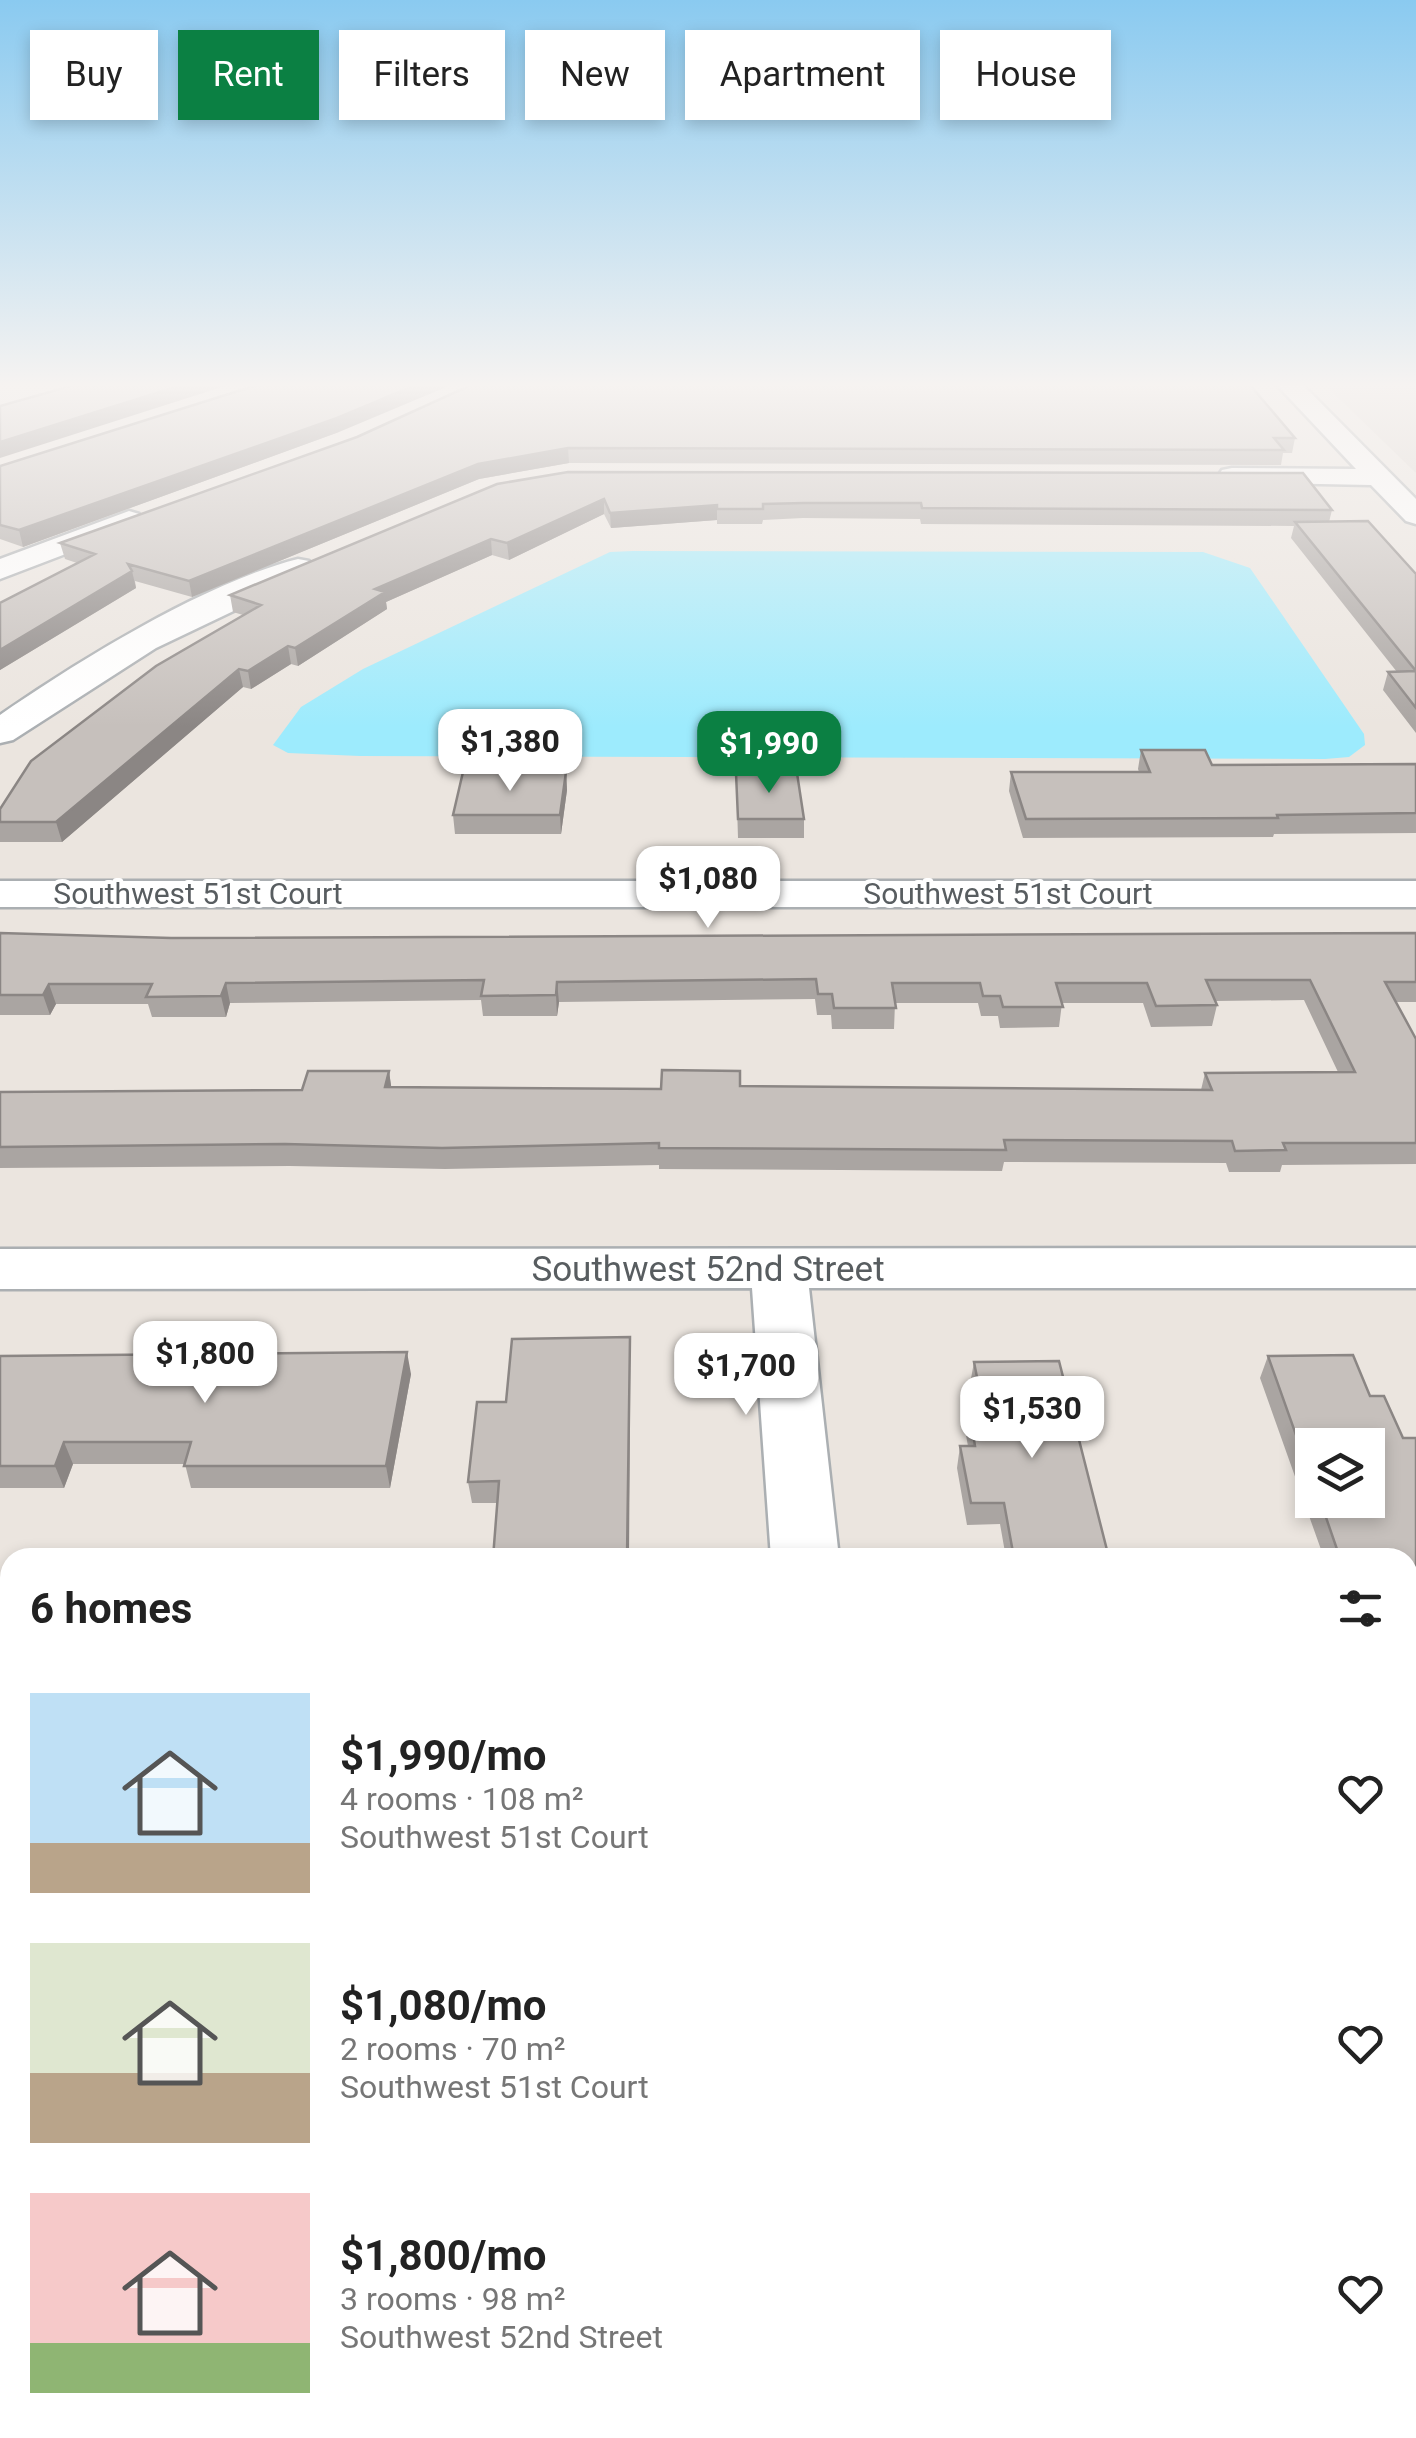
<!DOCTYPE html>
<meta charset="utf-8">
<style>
:root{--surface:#fff;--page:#f2f2f2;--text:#222;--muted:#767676;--accent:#0b8043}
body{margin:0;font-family:Roboto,sans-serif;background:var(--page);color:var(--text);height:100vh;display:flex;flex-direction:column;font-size:38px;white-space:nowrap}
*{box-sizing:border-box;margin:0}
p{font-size:32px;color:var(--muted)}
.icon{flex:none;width:55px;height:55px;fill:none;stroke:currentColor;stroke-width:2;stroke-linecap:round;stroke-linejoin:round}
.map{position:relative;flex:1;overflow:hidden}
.details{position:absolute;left:0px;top:1548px;width:1418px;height:892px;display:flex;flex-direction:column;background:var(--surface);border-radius:30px 30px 0 0;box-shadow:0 5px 15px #0003}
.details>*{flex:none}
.top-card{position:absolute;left:30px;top:30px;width:1358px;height:90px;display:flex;gap:20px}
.controls{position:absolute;left:1295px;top:1428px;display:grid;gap:20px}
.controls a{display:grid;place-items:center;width:90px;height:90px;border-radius:0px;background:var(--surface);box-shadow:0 5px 15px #0003;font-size:50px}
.price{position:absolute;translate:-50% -85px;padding:0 22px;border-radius:20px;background:#fff;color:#222;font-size:32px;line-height:65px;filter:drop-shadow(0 2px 5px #0008)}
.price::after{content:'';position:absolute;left:50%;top:60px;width:30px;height:22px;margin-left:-15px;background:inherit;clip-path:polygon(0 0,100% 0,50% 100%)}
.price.selected{background:var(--accent);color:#fff}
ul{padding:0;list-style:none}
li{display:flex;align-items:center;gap:30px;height:250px;padding:0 30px}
li span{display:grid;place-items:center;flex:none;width:280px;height:200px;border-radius:0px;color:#555}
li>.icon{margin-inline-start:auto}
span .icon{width:120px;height:120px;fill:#fffc;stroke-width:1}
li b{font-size:42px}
h2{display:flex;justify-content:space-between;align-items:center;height:120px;padding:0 30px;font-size:42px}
.chip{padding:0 35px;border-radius:0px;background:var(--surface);box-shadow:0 5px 15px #0003;font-size:35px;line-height:90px}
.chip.selected{background:var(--accent);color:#fff}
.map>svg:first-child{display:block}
</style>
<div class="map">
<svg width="1416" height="2438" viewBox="0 0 1416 2438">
<rect width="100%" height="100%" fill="#ebe5df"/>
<!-- education -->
<path fill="#ddd6d0" d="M 1325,385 L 1416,385 L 1416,473 Z"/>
<!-- water -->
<path fill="#9debfd" d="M 633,551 L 1203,552 L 1250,568 L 1364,734 L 1365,745 L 1349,757 L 1325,759 L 360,756 L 288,753 L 273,745 L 301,707 L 363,669 L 610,552 Z"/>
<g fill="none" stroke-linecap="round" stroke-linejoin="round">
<!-- minor casing -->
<g stroke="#abafb2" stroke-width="5">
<path id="minor" d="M 1277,385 L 1303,385 L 1416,499 L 1416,524 L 1406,521 L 1371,485 L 1222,482 L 1218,476 L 1222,470 L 1232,468 L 1356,469 Z
M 129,511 L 139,514 L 144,520 L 139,526 L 0,579 L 0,559 Z
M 298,559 L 309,561 L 313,568 L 309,575 L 156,648 L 13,740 L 0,743 L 0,715 C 78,661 206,582 298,559 Z
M 0,881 L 1416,881 L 1416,907 L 0,907 Z
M 1416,1248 L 1416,1288 L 809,1288 L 839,1558 L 771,1558 L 752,1288 L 0,1289 L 0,1249 Z
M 863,2430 L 963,2430 L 964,2438 L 864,2438 Z"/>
</g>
<!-- minor -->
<use href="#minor" fill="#fff" fill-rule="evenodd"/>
</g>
<!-- wall -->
<path fill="#aaa5a2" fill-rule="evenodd" d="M 339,432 L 23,547 L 0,539 L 0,466 Z
M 357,437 L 1295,438 L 1292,453 L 1283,453 L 1281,465 L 569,463 L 479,479 L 192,597 L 135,581 L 136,588 L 0,670 L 0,603 L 77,563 L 65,559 L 60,543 Z
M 497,484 L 1332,510 L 1329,522 L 1416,574 L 1416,733 L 1383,690 L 1388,672 L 1397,672 L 1291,538 L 1294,526 L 921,524 L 920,519 L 803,518 L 763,520 L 762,524 L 717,524 L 717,520 L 611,528 L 604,514 L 509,560 L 492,555 L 386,602 L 387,609 L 298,666 L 291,664 L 251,689 L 243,687 L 62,842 L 0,842 L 0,809 L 243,615 L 233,612 L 230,595 Z
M 1141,750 L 1212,765 L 1416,764 L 1416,833 L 1274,834 L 1273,837 L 1023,838 L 1009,791 L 1011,772 L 1139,772 L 1138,769 Z
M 566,772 L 567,790 L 561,834 L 455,834 L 453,815 Z
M 736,773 L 804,819 L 804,838 L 738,838 Z
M 0,933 L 171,938 L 1416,933 L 1416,1002 L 1396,1002 L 1416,1039 L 1416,1164 L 1282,1165 L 1280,1172 L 1229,1172 L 1226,1163 L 1004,1162 L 1002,1171 L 659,1169 L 659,1165 L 445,1169 L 290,1166 L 0,1168 L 0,1092 L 302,1090 L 389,1071 L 391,1087 L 661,1089 L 740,1086 L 1201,1090 L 1205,1073 L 1338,1072 L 1304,1000 L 1215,1001 L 1217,1005 L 1212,1026 L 1151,1027 L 1143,1003 L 1062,1003 L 1059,1027 L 1000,1028 L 998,1016 L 981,1016 L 978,1003 L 895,1003 L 894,1029 L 832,1029 L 831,1015 L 817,1015 L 815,999 L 559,1002 L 557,1016 L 483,1016 L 481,1000 L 230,1003 L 226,1017 L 152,1017 L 148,1004 L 56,1004 L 50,1015 L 0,1015 Z
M 630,1337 L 629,1558 L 493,1558 L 497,1503 L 472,1503 L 468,1482 L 506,1402 Z
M 0,1356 L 411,1374 L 390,1488 L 191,1488 L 185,1464 L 73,1464 L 64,1488 L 0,1488 Z
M 1268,1356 L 1370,1396 L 1403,1438 L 1416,1438 L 1416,1830 L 1408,1807 L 1408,1558 L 1324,1558 L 1260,1378 ZM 1312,1445 L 1368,1500 L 1312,1500 Z
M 974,1362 L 1109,1558 L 1006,1558 L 1000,1524 L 967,1525 L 957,1468 L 960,1446 L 968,1446 L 964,1425 L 968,1403 L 974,1403 L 970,1384 Z
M 10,1616 L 10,1839 L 0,1829 L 0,1624 Z
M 1408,1844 L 1416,1844 L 1416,1931 L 1408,1907 Z"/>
<!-- shaded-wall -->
<path fill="#8b8684" d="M 182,385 L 228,385 L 0,458 L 0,442 Z
M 416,385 L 451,385 L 339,432 L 23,547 L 19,530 Z
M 568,448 L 569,463 L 479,479 L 192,597 L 189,581 L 478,464 Z
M 604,499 L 604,514 L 509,560 L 507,543 Z
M 717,505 L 717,520 L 611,528 L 610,513 Z
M 491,539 L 492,555 L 386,602 L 387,609 L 298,666 L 295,648 L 375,589 Z
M 132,571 L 136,588 L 0,670 L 0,650 Z
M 288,646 L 291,664 L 251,689 L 248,671 Z
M 239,669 L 243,687 L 62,842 L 56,822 Z
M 566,772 L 567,790 L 561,834 L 560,815 Z
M 557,982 L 559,1002 L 557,1016 L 556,995 Z
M 226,983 L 230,1003 L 226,1017 L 221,996 Z
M 49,984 L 56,1004 L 50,1015 L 43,995 Z
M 389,1071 L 392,1092 L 385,1087 Z
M 630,1337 L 629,1558 L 627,1558 Z
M 407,1352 L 411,1374 L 390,1488 L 386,1466 Z
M 64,1442 L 73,1464 L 64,1488 L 55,1466 Z
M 10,2014 L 10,2036 L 6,2037 L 0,2029 L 0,2017 Z
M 224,2430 L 235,2430 L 234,2438 L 223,2438 Z"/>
<!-- building -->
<path fill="#c6c0bc" stroke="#8b8684" stroke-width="2.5" d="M 74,385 L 182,385 L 0,442 L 0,406 Z
M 257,385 L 416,385 L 337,418 L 19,530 L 0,525 L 0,466 Z
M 471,385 L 1250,385 L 1295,438 L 1274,438 L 1284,450 L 568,448 L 478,464 L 189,581 L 128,564 L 132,571 L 0,650 L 0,603 L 95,554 L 60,543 L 357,437 Z
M 568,472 L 1303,473 L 1332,510 L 922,508 L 921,503 L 804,503 L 763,504 L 763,509 L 717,509 L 717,505 L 610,513 L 604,499 L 507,543 L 491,539 L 375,589 L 385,592 L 295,648 L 288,646 L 248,671 L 239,669 L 56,822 L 0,822 L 0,809 L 31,761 L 156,666 L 261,605 L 230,595 L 497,484 Z
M 1368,521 L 1416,574 L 1416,671 L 1295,522 Z
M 1416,671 L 1416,708 L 1388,672 Z
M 1141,750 L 1205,750 L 1212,765 L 1416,764 L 1416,813 L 1277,815 L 1278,818 L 1026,819 L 1011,772 L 1150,772 Z
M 463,772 L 566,772 L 560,815 L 453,815 Z
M 736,773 L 797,773 L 804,819 L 738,819 Z
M 0,933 L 171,938 L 1416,933 L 1416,982 L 1385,982 L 1416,1039 L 1416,1143 L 1283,1143 L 1286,1150 L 1235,1151 L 1232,1141 L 1004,1140 L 1006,1150 L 659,1148 L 659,1143 L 442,1148 L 285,1144 L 0,1147 L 0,1092 L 302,1090 L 308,1071 L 389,1071 L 385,1087 L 661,1089 L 662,1070 L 740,1071 L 740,1086 L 1212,1090 L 1205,1073 L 1355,1072 L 1310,980 L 1206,980 L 1217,1005 L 1156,1006 L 1147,983 L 1056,983 L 1063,1007 L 1003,1007 L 1000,996 L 983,996 L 980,983 L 892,983 L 896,1008 L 834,1008 L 832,994 L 818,994 L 816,979 L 557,982 L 556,995 L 481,996 L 484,980 L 226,983 L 221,996 L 146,997 L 152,984 L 49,984 L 43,995 L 0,995 Z
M 630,1337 L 627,1558 L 493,1558 L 499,1481 L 468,1482 L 477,1402 L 506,1402 L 512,1339 Z
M 407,1352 L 386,1466 L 184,1466 L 191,1442 L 64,1442 L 55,1466 L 0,1466 L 0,1356 Z
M 1353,1355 L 1370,1396 L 1384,1396 L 1403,1438 L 1416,1438 L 1416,1778 L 1408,1756 L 1408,1558 L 1340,1558 L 1320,1500 L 1368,1500 L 1368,1445 L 1312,1445 L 1312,1480 L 1268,1356 Z
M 1059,1361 L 1109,1558 L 1014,1558 L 1004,1503 L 971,1503 L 960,1446 L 975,1446 L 968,1403 L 982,1403 L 974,1362 Z
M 10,1616 L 10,1830 L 0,1820 L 0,1624 Z
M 1408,1844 L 1416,1844 L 1416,1877 L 1408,1854 Z
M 10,1916 L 10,2014 L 0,2017 L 0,1919 Z
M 10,2240 L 10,2430 L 224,2430 L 223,2438 L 0,2438 L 0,2241 Z
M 579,2430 L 637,2430 L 637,2438 L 518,2438 Z"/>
<!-- sky -->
<linearGradient id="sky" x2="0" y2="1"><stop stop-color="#8acaf0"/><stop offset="0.53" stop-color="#f6f3f1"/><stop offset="1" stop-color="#f6f3f1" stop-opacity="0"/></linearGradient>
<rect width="1416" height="727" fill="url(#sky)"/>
<g text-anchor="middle" stroke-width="8" stroke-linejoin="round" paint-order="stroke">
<!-- far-street labels -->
<g font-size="30" fill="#585d60" stroke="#fff">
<text x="198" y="904">Southwest 51st Court</text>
<text x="1008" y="904">Southwest 51st Court</text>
</g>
<!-- street labels -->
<g font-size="35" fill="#585d60" stroke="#fff">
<text x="708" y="1281">Southwest 52nd Street</text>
</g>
</g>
</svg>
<div class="controls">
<a><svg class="icon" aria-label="layers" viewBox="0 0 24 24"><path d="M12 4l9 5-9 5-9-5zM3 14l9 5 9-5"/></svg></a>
</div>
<b class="price" style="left:510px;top:794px">$1,380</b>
<b class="price selected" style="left:769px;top:796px">$1,990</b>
<b class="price" style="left:708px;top:931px">$1,080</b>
<b class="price" style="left:205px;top:1406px">$1,800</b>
<b class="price" style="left:746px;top:1418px">$1,700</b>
<b class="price" style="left:1032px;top:1461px">$1,530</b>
<div class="top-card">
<a class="chip">Buy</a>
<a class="chip selected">Rent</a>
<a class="chip">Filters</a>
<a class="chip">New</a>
<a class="chip">Apartment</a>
<a class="chip">House</a>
</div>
<section class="details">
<h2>6 homes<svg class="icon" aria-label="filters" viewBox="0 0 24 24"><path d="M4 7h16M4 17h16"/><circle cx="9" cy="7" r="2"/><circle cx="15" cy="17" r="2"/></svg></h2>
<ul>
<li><span style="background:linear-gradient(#bfe0f5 75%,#b9a48a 0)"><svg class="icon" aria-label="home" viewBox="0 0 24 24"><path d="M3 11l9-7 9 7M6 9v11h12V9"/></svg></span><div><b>$1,990/mo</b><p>4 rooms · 108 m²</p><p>Southwest 51st Court</p></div><svg class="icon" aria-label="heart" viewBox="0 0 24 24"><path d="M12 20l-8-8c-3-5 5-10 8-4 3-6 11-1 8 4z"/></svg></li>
<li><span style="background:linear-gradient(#dfe7d0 65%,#b9a48a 0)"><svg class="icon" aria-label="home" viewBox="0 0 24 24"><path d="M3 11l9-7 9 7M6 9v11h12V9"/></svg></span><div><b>$1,080/mo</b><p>2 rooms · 70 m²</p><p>Southwest 51st Court</p></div><svg class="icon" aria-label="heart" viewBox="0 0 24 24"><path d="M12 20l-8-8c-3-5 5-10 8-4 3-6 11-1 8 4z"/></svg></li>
<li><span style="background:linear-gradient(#f6c9c9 75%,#8fb573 0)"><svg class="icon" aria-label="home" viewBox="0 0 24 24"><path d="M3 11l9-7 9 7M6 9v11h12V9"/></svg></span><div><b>$1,800/mo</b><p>3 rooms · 98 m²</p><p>Southwest 52nd Street</p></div><svg class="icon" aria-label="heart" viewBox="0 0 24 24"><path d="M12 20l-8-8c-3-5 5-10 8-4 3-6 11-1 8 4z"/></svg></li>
</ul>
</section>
</div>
